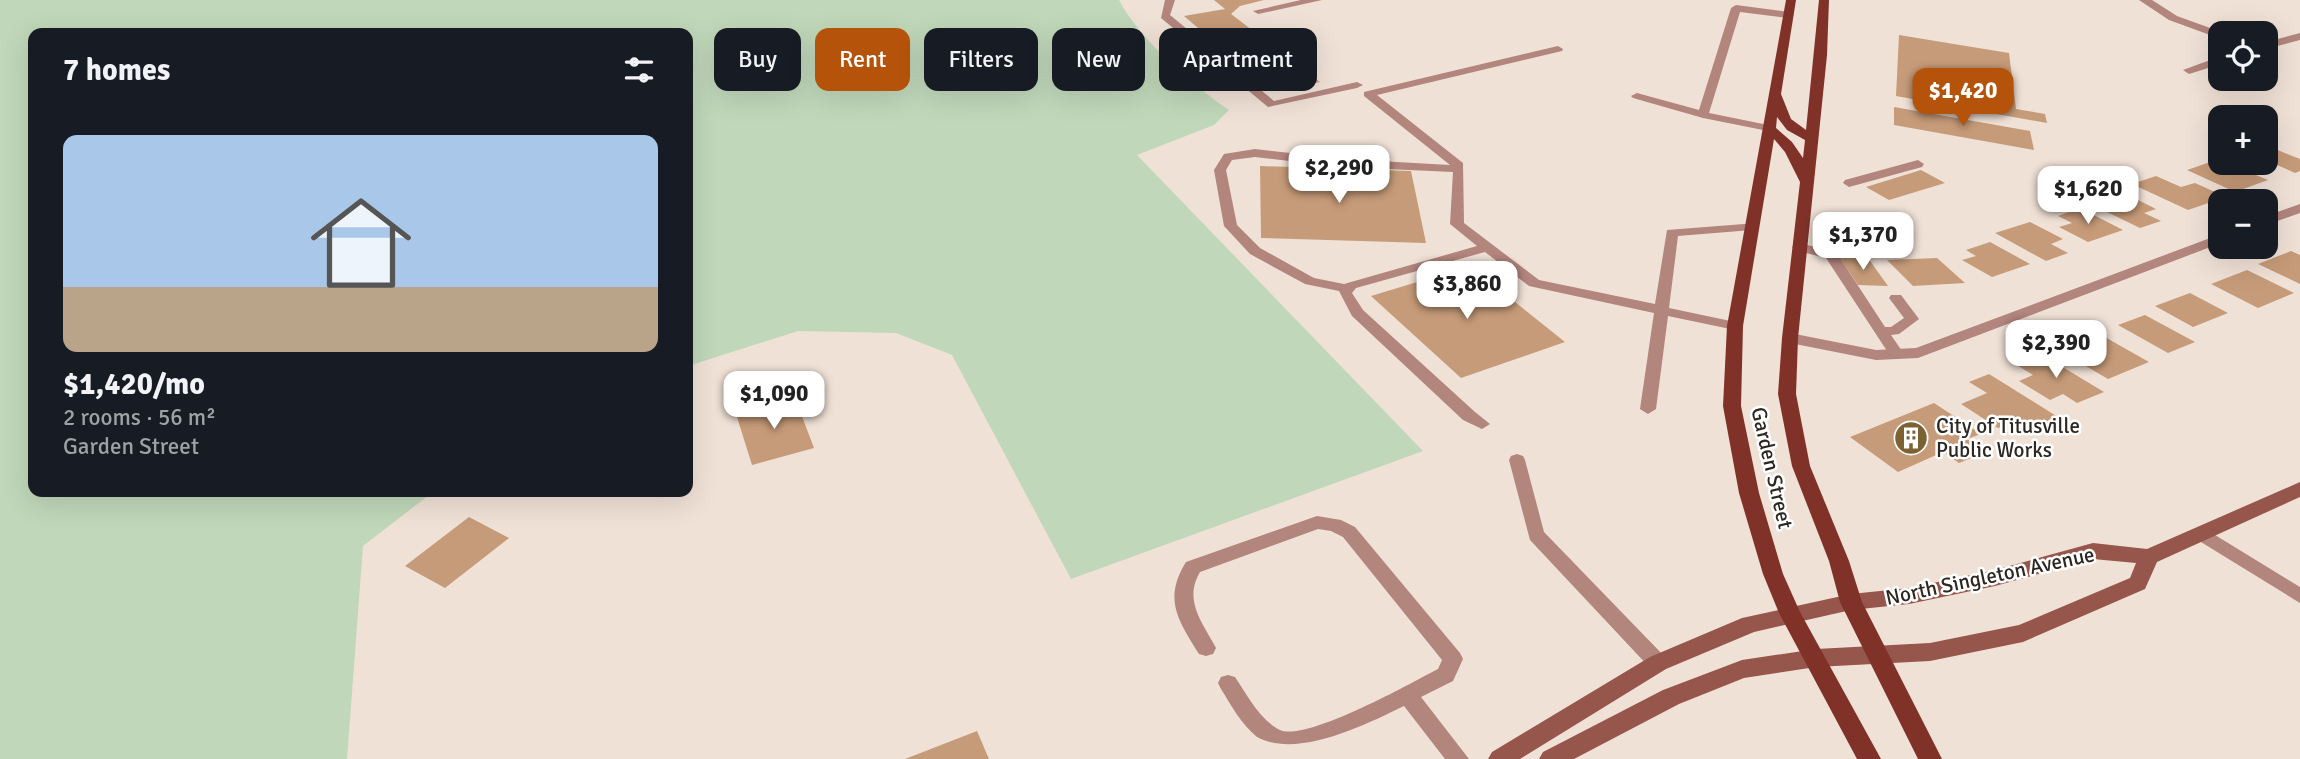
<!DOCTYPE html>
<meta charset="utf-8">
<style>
:root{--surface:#171b24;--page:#20242c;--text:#f1f3f6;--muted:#9ea1a6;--line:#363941;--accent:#b45309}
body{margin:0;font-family:Signika,sans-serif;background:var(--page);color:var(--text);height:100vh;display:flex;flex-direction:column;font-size:26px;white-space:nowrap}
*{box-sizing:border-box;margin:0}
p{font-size:23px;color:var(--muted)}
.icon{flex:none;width:38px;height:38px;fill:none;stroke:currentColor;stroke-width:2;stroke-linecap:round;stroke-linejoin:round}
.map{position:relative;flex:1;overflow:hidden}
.details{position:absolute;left:28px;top:28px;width:665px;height:469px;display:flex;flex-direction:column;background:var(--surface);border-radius:14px;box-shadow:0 7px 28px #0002}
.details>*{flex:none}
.top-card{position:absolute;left:714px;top:28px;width:665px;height:63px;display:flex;gap:14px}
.fabs{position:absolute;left:2208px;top:21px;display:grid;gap:14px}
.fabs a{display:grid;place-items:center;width:70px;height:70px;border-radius:14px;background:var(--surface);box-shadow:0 7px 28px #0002;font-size:35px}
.price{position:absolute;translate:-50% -60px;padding:0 16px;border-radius:14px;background:#fff;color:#222;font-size:23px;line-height:46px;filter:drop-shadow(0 2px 4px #0008)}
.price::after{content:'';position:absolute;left:50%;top:42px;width:21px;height:16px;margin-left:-10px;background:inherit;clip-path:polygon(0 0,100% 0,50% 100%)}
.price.selected{background:var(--accent);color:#fff}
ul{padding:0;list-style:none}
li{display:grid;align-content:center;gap:14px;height:371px;padding:0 35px}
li+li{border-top:2px solid var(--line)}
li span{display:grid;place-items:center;height:217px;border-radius:14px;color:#555}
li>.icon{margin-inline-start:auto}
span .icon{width:126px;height:126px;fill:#fffc;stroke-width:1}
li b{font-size:30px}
h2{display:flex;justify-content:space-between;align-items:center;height:84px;padding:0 35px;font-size:30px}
.tag{padding:0 24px;border-radius:14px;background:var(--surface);box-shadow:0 7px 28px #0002;font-size:24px;line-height:63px}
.tag.selected{background:var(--accent);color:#fff}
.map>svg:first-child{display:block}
</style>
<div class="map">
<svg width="2300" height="759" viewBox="0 0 2300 759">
<rect width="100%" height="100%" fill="#f0e1d6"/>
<!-- green -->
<path fill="#c0d7b9" d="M 0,0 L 1119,0 C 1140,40 1192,85 1229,110 L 1214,125 L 1137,155 L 1423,451 L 1071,579 L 952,355 L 896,333 L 798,331 L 688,366 L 688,33 L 33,33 L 33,492 L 433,492 L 363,546 L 347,759 L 0,759 Z"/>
<!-- building -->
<path fill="#c69b79" d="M 1214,0 L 1264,0 L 1240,6 L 1231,14 L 1320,82 L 1288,89 L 1278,81 L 1264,84 L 1184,16 L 1225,9 Z
M 1899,35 L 2009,53 L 2016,109 L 2045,114 L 2047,123 L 1896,96 Z
M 1894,107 L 2030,131 L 2034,150 L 1894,125 Z
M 2270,147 L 2300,159 L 2300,171 L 2295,173 L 2266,160 L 2266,148 Z
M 2219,159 L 2221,163 L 2227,163 L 2268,180 L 2235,192 L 2187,170 Z
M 1260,166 L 1411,171 L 1426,243 L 1261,238 Z
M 1921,170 L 1945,183 L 1889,200 L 1866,187 Z
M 2156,176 L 2181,187 L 2195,183 L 2226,197 L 2188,210 L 2132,184 Z
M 2100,191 L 2115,198 L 2126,194 L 2156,209 L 2144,213 L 2161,221 L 2140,228 L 2078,198 Z
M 2080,208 L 2123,230 L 2088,242 L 2059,227 L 2072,223 L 2058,216 Z
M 2030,222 L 2063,239 L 2051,244 L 2068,253 L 2046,261 L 1995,233 Z
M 1990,242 L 2030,264 L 1992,277 L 1962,260 L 1976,256 L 1966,250 Z
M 2291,251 L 2300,255 L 2300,284 L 2258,264 Z
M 1839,257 L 1868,258 L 1888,286 L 1858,285 Z
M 1937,258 L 1965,283 L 1913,286 L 1887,260 Z
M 1470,266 L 1565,342 L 1461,378 L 1371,296 Z
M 2247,270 L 2294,293 L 2258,308 L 2211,284 Z
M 2190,293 L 2228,313 L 2193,327 L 2155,306 Z
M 2145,315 L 2195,342 L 2168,353 L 2118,325 Z
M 2096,332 L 2149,362 L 2108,379 L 2055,348 Z
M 2041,354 L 2104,392 L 2077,403 L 2063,394 L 2050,400 L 2019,381 L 2033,375 L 2015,364 Z
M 1989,374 L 2058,417 L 2027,430 L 2014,422 L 1998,428 L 1961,404 L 1987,393 L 1969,382 Z
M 795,398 L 814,448 L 752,465 L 736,414 Z
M 1934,403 L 1981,434 L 1967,439 L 1986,452 L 1959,463 L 1943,452 L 1898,472 L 1850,437 Z
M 469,517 L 509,538 L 445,588 L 405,566 Z
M 977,731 L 989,759 L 905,759 Z"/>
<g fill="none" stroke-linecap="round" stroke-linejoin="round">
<!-- lane -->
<path fill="#b2857d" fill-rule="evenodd" d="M 1165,0 L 1175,0 L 1170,15 L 1274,101 L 1357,82 L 1363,85 L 1357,88 L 1268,107 L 1161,18 Z
M 1301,0 L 1322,0 L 1258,14 L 1253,11 Z
M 1736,5 L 1789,12 L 1794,15 L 1789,18 L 1740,12 L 1709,113 L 1773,126 L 1773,132 L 1703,118 L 1633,98 L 1631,96 L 1637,93 L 1699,110 L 1731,8 Z
M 1558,46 L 1563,49 L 1562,51 L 1377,95 L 1463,163 L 1464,223 L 1539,280 L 1655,304 L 1667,230 L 1757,223 L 1757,229 L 1752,230 L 1678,236 L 1669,308 L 1740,323 L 1742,326 L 1735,330 L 1668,316 L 1656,409 L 1648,414 L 1640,409 L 1654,313 L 1529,286 L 1485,252 L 1356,288 L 1352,293 L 1363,310 L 1475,412 L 1490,424 L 1482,429 L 1463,420 L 1352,316 L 1339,291 L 1305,284 L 1250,254 L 1224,226 L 1214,170 L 1224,154 L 1255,149 L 1343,159 L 1450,165 L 1364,96 L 1364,92 ZM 1255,157 L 1343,167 L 1453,172 L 1450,224 L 1477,246 L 1344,284 L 1314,278 L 1260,248 L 1237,225 L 1226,170 L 1232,160 Z
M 1918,160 L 1924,164 L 1922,167 L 1849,187 L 1843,183 L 1845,180 Z
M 1799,243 L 1836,252 L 1885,327 L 1891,327 L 1904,318 L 1889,298 L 1891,295 L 1901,295 L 1919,319 L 1899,334 L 1891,335 L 1904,354 L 1901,357 L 1891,357 L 1826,258 L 1794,250 L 1792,247 Z
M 1517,454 L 1523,456 L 1525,460 L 1544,532 L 1665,657 L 1668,663 L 1665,669 L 1658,671 L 1651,669 L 1530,540 L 1509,460 L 1511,456 Z
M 1317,516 L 1341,520 L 1355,527 L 1460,653 L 1463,659 L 1453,681 L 1421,697 L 1469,759 L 1445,759 L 1404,706 C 1365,725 1297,759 1257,737 C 1241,724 1231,705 1221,689 L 1218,683 L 1221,677 L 1228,675 L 1235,677 C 1247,695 1260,720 1280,730 C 1306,742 1411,683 1438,669 L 1442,660 L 1343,537 L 1331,531 L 1318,529 L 1200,572 C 1183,601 1203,623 1216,648 L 1213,654 L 1206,656 L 1199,654 C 1178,620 1163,599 1186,562 Z
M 2202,527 L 2300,587 L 2300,603 L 2196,539 L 2193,534 L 2196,529 Z"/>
<!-- street -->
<path fill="#b2857d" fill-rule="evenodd" d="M 2139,0 L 2152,0 L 2177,16 L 2224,33 L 2221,33 L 2221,39 L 2169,20 Z
M 2300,33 L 2300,40 L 2266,49 L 2266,42 Z
M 2221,56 L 2221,64 L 2189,74 L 2183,70 Z
M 2300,204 L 2300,213 L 2266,225 L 2266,216 Z
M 2221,234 L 2221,243 L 1918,358 L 1876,360 L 1790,343 L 1782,338 L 1790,333 L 1876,350 L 1916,348 Z"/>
<!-- secondary -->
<path fill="#96564c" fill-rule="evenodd" d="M 2300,482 L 2300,497 L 2157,562 L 2145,589 L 2023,642 L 1930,661 L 1816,667 L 1744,678 L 1679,704 L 1574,759 L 1539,759 L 1543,752 L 1663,690 L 1742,660 L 1816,649 L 1930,643 L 2019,625 L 2130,578 L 2136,563 L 2093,559 L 1995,586 L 1909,604 L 1851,610 L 1754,632 L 1666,669 L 1520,759 L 1488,759 L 1492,752 L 1650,657 L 1742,618 L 1851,594 L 1909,588 L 1995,570 L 2093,543 L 2147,549 Z"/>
<!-- primary -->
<path fill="#803229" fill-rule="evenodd" d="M 1786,0 L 1796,0 L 1781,94 L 1791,119 L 1806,130 L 1819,0 L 1829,0 L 1827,55 L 1798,338 L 1796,394 L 1810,466 L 1849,561 L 1862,602 L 1942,759 L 1918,759 L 1840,602 L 1829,561 L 1792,466 L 1778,394 L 1782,338 L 1800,182 L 1785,152 L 1774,139 L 1743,326 L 1741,406 L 1759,493 L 1783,574 L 1800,612 L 1881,759 L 1857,759 L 1779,613 L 1763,574 L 1739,493 L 1723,406 L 1727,326 ZM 1777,117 L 1787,130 L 1805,140 L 1803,158 L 1792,142 L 1776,128 Z"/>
</g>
<!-- icons -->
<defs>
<g id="building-disc" transform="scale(1.75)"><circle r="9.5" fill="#7c6133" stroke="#fff"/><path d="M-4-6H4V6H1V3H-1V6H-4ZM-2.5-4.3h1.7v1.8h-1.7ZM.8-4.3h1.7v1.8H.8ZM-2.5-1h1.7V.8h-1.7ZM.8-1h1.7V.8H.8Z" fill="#fff"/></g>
</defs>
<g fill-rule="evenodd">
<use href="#building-disc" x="1911" y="438"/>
</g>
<g text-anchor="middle" stroke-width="5" stroke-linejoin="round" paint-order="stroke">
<!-- poi labels -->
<g font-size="21" fill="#2c2722" stroke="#fff" text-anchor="start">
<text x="1936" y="433">City of Titusville<tspan x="1936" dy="24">Public Works</tspan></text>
</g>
<!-- street labels -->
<g font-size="21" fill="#2c2722" stroke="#fff">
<text transform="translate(1772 468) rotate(77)" y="7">Garden Street</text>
<text transform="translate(1990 576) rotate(-12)" y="7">North Singleton Avenue</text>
</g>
</g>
</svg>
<div class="fabs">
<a><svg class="icon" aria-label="locate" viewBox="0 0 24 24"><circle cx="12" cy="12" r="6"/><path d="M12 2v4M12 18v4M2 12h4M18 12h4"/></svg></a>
<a>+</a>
<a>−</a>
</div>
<b class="price selected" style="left:1963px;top:128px">$1,420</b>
<b class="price" style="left:1339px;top:205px">$2,290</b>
<b class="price" style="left:2088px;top:226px">$1,620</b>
<b class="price" style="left:1863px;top:272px">$1,370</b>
<b class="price" style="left:1467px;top:321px">$3,860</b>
<b class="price" style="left:2056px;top:380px">$2,390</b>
<b class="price" style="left:774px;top:431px">$1,090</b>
<div class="top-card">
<a class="tag">Buy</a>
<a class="tag selected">Rent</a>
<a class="tag">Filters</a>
<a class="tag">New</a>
<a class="tag">Apartment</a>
</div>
<section class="details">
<h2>7 homes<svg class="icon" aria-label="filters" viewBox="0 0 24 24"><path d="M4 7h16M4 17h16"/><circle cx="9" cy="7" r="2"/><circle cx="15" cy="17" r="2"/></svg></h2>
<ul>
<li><span style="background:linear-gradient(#a9c7e8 70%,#b9a48a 0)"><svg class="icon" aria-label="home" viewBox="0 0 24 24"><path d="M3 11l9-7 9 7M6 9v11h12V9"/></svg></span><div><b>$1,420/mo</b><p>2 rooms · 56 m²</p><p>Garden Street</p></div></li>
</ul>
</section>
</div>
